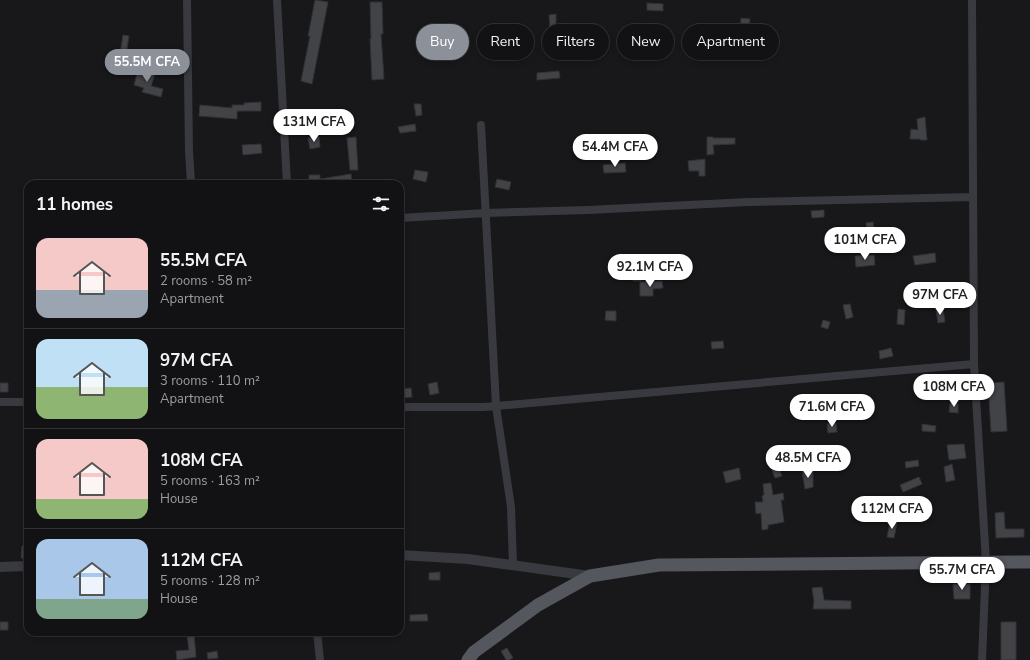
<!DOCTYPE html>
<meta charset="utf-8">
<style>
:root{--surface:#121214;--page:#1f2022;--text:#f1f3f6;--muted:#9c9ea0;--line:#313234;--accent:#8c9099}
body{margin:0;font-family:"Nunito Sans",sans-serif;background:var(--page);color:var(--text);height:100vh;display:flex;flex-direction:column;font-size:15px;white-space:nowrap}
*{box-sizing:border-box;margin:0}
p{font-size:13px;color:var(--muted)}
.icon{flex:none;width:22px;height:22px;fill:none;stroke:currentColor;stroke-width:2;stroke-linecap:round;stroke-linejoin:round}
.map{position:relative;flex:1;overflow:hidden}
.panel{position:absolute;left:24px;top:180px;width:380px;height:456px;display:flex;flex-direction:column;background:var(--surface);border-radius:12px;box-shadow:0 2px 6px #0003,0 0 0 1px var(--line)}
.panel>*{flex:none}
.top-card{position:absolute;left:416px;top:24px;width:380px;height:36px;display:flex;gap:8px}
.price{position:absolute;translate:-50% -34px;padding:0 9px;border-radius:14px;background:#fff;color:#222;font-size:13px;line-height:26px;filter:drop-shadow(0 1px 2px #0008)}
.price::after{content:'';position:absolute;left:50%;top:24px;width:12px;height:9px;margin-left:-6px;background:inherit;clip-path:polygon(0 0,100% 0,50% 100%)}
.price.active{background:var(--accent);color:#fff}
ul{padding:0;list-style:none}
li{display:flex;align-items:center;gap:12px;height:100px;padding:0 12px}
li+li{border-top:1px solid var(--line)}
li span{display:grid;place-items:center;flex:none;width:112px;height:80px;border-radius:12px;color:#555}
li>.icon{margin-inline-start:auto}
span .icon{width:48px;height:48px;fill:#fffc;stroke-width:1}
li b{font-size:17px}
h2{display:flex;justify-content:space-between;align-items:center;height:48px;padding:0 12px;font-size:17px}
.pill{padding:0 14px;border-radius:18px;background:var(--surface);box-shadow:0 2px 6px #0003,0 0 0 1px var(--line);font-size:14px;line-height:36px}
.pill.active{background:var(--accent);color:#fff}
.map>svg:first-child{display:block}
</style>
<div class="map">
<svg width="1030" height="660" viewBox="0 0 1030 660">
<rect width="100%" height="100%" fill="#18181a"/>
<!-- building -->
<path fill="#424347" stroke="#323236" d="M 315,0 L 328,2 L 312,84 L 301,81 L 310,36 L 308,36 Z
M 370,2 L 382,2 L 383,34 L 381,34 L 384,79 L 372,80 L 370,39 L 371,39 Z
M 647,3 L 663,4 L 663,11 L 647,10 Z
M 556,14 L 556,31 L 550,31 L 549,15 Z
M 741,18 L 750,19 L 748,35 L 740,34 Z
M 123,35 L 129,36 L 125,61 L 119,60 Z
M 625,45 L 633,45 L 633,57 L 625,58 Z
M 138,70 L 155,74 L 151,86 L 163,89 L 161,97 L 142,92 L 144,88 L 134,85 Z
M 559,71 L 560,78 L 537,80 L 537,73 Z
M 261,102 L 261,111 L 237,111 L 237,119 L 199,116 L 200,105 L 232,108 L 232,105 L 244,105 L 244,103 Z
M 414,104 L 421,104 L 422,115 L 416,116 Z
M 925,117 L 927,140 L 920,140 L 920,139 L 910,139 L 911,129 L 918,130 L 917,119 Z
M 415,124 L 416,131 L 400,133 L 398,127 Z
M 319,137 L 320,147 L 310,149 L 308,138 Z
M 356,137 L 358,170 L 350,170 L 347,138 Z
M 707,137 L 713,137 L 713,138 L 735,138 L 735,144 L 713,145 L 714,154 L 707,155 Z
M 261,144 L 262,153 L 243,155 L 242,145 Z
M 705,159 L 705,176 L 699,176 L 699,171 L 689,171 L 688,161 Z
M 625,163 L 626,172 L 604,173 L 603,165 Z
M 415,170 L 428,172 L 426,182 L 413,179 Z
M 351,174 L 352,184 L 342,184 L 342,182 L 328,184 L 309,184 L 309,175 L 320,175 L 320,179 Z
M 497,179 L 511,182 L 509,190 L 495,187 Z
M 824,210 L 824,217 L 812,218 L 811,211 Z
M 873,222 L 874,230 L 867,231 L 866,223 Z
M 935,253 L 936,262 L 915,265 L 913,256 Z
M 874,255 L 875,265 L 856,267 L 855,256 Z
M 640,268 L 641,281 L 633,281 L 632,269 Z
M 662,281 L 663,288 L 653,289 L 653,296 L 640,296 L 640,282 Z
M 850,304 L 853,317 L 846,319 L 843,305 Z
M 898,309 L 905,310 L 904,325 L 897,324 Z
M 943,309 L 945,322 L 938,323 L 936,310 Z
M 606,311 L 616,311 L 616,321 L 605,320 Z
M 823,320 L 830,322 L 828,329 L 821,327 Z
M 723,341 L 724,348 L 712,349 L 711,342 Z
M 891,348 L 893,356 L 880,359 L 879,351 Z
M 437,382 L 439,393 L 430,395 L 428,384 Z
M 1004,382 L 1007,431 L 991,432 L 988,383 Z
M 0,383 L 8,383 L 8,392 L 0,392 Z
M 411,388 L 412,397 L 400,398 L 400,389 Z
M 950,403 L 958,404 L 958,413 L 949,412 Z
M 836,423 L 837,432 L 828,433 L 827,424 Z
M 922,424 L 936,426 L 935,432 L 922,431 Z
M 964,444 L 966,458 L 949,460 L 947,445 Z
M 836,456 L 838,466 L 821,469 L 820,460 Z
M 918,460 L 919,466 L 906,468 L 905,462 Z
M 952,464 L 955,480 L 946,482 L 944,467 Z
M 739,468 L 741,479 L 726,483 L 723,472 Z
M 779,468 L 782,476 L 775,478 L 772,470 Z
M 813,469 L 813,487 L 805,489 L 802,471 Z
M 919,477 L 922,484 L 903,492 L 900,485 Z
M 771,483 L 773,495 L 783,493 L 784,500 L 781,500 L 784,522 L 768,525 L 768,529 L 762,530 L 761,513 L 756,514 L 755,502 L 763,502 L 762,496 L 764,495 L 763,484 Z
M 1004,512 L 1005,529 L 1024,529 L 1024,537 L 996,538 L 995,513 Z
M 890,522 L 897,523 L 894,538 L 887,537 Z
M 22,546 L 28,546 L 28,559 L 21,558 Z
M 440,572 L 440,580 L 429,580 L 429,573 Z
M 953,584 L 970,584 L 970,599 L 954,599 Z
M 822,587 L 824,600 L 851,601 L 851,609 L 813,609 L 814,601 L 812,588 Z
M 427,614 L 428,621 L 410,621 L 410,615 Z
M 0,622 L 8,622 L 8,630 L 0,630 Z
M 1001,622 L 1016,622 L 1016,660 L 1001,660 Z
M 194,634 L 196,657 L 177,660 L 176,651 L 189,650 L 187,635 Z
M 507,648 L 513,658 L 509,660 L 506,660 L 501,651 Z
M 217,651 L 218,658 L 208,659 L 207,653 Z"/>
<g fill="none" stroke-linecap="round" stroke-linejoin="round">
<!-- minor -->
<path stroke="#393a3f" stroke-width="8" d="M 187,0 L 189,151 L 191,184
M 277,0 L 287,184
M 972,0 L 974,364 L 986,562 L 982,660
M 481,125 L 496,406 L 511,507 L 513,565
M 400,218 L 486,213 L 588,210 L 748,202 L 973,197
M 0,402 L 28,402
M 400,407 L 484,407 L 974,364
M 317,632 L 320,660"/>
<!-- tertiary -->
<path stroke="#393a3f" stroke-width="10" d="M 400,555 L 468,559 L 590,576
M 0,567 L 28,566"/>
<!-- primary -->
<path stroke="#55575e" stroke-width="13" d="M 468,660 L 474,652 L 538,605 L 590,576 L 659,565 L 1030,562"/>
</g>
</svg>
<b class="price active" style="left:147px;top:83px">55.5M CFA</b>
<b class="price" style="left:314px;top:143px">131M CFA</b>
<b class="price" style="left:615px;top:168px">54.4M CFA</b>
<b class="price" style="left:865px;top:261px">101M CFA</b>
<b class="price" style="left:650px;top:288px">92.1M CFA</b>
<b class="price" style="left:940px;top:316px">97M CFA</b>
<b class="price" style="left:954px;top:408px">108M CFA</b>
<b class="price" style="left:832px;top:428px">71.6M CFA</b>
<b class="price" style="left:808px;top:479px">48.5M CFA</b>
<b class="price" style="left:892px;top:530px">112M CFA</b>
<b class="price" style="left:962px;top:591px">55.7M CFA</b>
<div class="top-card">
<a class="pill active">Buy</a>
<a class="pill">Rent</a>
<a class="pill">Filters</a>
<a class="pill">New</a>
<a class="pill">Apartment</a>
</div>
<section class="panel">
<h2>11 homes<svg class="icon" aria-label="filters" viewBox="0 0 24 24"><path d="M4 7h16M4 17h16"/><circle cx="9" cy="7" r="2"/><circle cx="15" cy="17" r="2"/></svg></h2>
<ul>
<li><span style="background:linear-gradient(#f6c9c9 65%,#9aa5b1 0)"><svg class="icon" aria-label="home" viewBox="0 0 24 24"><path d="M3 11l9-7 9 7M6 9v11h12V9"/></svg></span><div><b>55.5M CFA</b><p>2 rooms · 58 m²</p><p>Apartment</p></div></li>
<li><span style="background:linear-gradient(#bfe0f5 60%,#8fb573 0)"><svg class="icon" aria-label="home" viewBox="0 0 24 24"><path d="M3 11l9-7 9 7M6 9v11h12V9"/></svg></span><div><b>97M CFA</b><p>3 rooms · 110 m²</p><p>Apartment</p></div></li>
<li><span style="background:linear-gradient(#f6c9c9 75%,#8fb573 0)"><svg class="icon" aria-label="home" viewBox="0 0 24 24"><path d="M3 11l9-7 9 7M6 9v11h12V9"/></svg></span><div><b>108M CFA</b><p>5 rooms · 163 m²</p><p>House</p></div></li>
<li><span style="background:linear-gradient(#a9c7e8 75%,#7fa58c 0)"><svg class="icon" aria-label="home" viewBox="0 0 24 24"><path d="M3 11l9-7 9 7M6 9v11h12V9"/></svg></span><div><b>112M CFA</b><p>5 rooms · 128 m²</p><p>House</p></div></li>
</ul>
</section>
</div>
